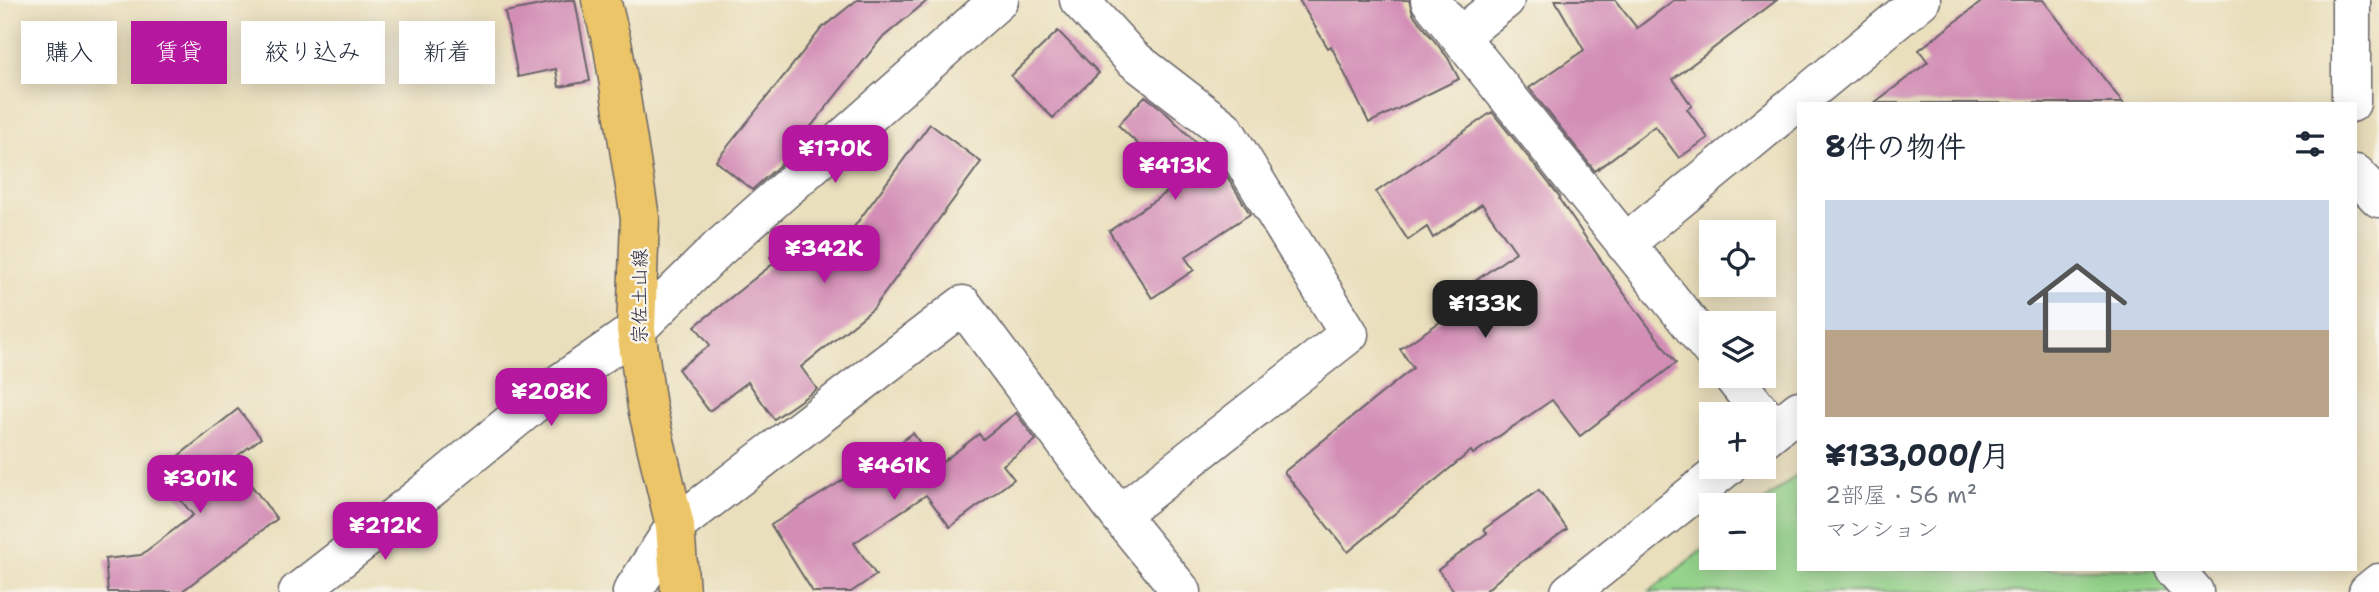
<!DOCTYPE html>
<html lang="ja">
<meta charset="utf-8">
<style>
:root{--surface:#fff;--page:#f6f6f7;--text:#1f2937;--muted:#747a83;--line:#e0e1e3;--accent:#b5179e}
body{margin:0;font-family:"Shantell Sans","Klee One",sans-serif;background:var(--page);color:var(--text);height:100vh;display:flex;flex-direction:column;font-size:26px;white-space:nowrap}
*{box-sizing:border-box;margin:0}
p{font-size:23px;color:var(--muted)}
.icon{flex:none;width:38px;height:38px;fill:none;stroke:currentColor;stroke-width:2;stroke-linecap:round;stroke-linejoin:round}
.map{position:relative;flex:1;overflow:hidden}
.details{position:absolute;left:1797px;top:102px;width:560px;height:469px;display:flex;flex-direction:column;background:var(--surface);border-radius:0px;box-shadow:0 4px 18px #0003}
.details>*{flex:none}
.banner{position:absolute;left:21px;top:21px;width:665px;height:63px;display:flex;gap:14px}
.fabs{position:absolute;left:1699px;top:220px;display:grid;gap:14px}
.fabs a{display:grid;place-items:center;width:77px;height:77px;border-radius:0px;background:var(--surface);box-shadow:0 4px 18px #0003;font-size:35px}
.price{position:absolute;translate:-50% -60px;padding:0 16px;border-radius:14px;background:var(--accent);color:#fff;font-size:23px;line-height:46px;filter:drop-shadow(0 2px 4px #0008)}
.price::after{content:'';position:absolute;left:50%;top:42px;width:21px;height:16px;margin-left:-10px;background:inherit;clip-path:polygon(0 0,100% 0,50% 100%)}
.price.active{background:#222;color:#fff}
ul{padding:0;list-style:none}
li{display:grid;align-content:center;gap:14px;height:371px;padding:0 28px}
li+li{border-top:2px solid var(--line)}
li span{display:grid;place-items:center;height:217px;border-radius:0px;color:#555}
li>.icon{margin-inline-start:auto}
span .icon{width:126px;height:126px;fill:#fffc;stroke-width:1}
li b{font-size:30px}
h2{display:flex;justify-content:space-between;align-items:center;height:84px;padding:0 28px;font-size:30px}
.tag{padding:0 24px;border-radius:0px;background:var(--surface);box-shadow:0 4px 18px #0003;font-size:24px;line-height:63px}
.tag.active{background:var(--accent);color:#fff}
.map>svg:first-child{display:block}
</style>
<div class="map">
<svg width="2379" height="592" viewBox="0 0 2379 592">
<rect width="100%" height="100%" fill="#f7f3e8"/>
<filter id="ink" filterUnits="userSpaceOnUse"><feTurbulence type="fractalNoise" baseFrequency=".0143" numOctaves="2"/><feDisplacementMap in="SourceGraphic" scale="14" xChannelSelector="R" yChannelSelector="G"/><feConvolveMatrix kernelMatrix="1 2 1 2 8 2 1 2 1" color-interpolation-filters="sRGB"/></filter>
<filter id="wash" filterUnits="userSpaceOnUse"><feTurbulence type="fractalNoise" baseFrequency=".00686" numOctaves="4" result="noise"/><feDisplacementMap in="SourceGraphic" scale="28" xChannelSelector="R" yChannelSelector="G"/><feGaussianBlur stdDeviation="1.57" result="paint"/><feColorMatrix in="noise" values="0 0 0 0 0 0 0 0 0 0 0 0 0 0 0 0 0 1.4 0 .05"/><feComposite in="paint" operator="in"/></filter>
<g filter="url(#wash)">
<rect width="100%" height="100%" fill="#eadfbc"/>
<!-- green -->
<path fill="#94d58b" stroke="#5b7c63" stroke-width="2" d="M 1799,473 L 1799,569 L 2156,569 L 2174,592 L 1649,592 L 1711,543 L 1712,558 L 1764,558 L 1764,506 L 1758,506 Z"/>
<g id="blocks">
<!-- building -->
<path fill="#d38eb6" d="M 566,0 L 575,0 L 590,81 L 559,87 L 556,69 L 518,77 L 505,12 Z
M 857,0 L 928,0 L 881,39 L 781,164 L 752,190 L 716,161 L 822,28 Z
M 1299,0 L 1409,0 L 1413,14 L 1448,58 L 1459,79 L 1369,123 L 1331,46 L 1328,48 Z
M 1555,0 L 1615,0 L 1637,28 L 1674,0 L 1777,0 L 1673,79 L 1692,106 L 1687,109 L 1708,138 L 1679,158 L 1655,126 L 1595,171 L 1529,88 L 1584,50 Z
M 1984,0 L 2043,0 L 2123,103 L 1874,103 L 1928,62 L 1919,50 Z
M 1058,31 L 1099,73 L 1053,118 L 1011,76 Z
M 1145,96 L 1162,109 L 1215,161 L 1217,160 L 1250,214 L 1185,257 L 1194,270 L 1152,298 L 1109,231 L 1179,184 L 1118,125 Z
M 1492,112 L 1560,197 L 1559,199 L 1628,299 L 1676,363 L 1580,436 L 1552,400 L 1473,454 L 1471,451 L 1348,552 L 1284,472 L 1413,368 L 1400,349 L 1465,305 L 1457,294 L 1516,252 L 1482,204 L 1433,238 L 1427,227 L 1408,240 L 1376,192 Z
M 930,124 L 981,162 L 873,309 L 801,367 L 817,389 L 774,419 L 748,382 L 709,411 L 678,369 L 710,345 L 695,326 L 774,263 L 770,257 L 804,231 L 828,262 Z
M 238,409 L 261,438 L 232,460 L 277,519 L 181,592 L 108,592 L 105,559 L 141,555 L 193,515 L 158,472 Z
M 1016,413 L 1036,440 L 1003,465 L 1014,479 L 950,527 L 926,495 L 854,543 L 876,575 L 851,592 L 813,592 L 771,525 L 840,482 L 880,453 L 882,456 L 913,433 L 936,467 L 979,434 L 983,439 Z
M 1539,490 L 1567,529 L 1507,572 L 1484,592 L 1455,592 L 1438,570 L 1487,533 L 1484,529 Z"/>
</g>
</g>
<g filter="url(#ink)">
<use href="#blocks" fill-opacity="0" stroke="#686468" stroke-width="2"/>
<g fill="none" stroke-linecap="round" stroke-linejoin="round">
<!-- minor casing -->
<g stroke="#686468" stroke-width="41">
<path id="minor" d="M 1079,0 L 1132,58 L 1224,129 L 1349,334 L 1119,515
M 1430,0 L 1712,351
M 1460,36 L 1505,0
M 2351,103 L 2351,0
M 2356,174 L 2379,198
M 1625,244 L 1921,0
M 1732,376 L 1763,415
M 1764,438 L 1799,410
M 2174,569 L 2194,592
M 632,592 L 675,526 L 963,305 L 1119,515 L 1182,592
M 1570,592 L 1727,467
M 2368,592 L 2379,583"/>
</g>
<!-- tertiary casing -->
<g stroke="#686468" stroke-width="41">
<path id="tertiary" d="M 298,592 L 435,485 L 553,388 L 636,330 L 718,249 L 999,0"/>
</g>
<!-- primary casing -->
<g stroke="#686468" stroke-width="41">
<path id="primary" d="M 601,0 L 613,47 L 640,218 L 636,330 L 647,407 L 675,526 L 680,592"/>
</g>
<!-- minor -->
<use href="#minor" stroke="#fff" stroke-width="38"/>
<!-- tertiary -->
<use href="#tertiary" stroke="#fff" stroke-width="38"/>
<!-- primary -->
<use href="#primary" stroke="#edc569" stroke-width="38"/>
</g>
</g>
<g text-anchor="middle" stroke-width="5" stroke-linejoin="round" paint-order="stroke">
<!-- street labels -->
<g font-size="19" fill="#22223b" stroke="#f7f3e8">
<text transform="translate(639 296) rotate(-90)" y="7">宗佐土山線</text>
</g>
</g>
</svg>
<div class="fabs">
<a><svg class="icon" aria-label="locate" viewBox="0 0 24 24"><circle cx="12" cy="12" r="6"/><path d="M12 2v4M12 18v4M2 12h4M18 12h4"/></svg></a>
<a><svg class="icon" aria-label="layers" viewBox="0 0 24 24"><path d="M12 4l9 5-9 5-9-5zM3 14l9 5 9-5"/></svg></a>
<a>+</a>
<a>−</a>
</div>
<b class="price" style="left:835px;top:185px">¥170K</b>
<b class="price" style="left:1175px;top:202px">¥413K</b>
<b class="price" style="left:824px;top:285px">¥342K</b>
<b class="price active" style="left:1485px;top:340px">¥133K</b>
<b class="price" style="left:551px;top:428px">¥208K</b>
<b class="price" style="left:894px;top:502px">¥461K</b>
<b class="price" style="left:200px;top:515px">¥301K</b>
<b class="price" style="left:385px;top:562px">¥212K</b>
<div class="banner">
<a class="tag">購入</a>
<a class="tag active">賃貸</a>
<a class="tag">絞り込み</a>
<a class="tag">新着</a>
</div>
<section class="details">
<h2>8件の物件<svg class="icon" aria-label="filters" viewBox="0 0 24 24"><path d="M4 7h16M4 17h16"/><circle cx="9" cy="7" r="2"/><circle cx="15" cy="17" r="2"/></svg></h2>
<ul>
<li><span style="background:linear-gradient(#c9d6e8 60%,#b9a48a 0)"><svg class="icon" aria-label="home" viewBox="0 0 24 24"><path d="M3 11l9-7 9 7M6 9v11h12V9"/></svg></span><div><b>¥133,000/月</b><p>2部屋 · 56 m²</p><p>マンション</p></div></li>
</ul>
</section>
</div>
